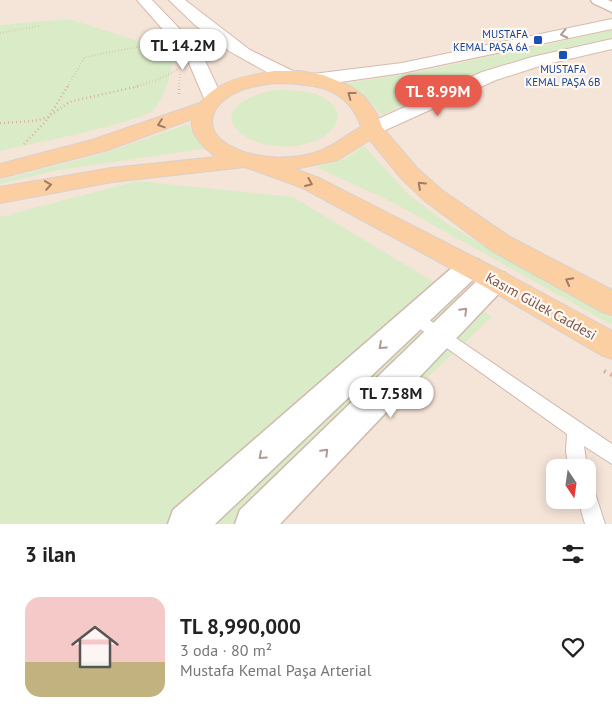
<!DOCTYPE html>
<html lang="tr">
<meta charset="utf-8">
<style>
:root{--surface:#fff;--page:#f6f6f6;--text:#222;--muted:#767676;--accent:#e85d4d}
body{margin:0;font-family:"PT Sans",sans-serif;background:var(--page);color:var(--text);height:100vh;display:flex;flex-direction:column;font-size:19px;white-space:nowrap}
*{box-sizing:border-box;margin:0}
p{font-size:16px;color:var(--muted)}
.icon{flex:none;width:28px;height:28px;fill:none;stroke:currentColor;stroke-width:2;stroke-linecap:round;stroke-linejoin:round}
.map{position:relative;height:524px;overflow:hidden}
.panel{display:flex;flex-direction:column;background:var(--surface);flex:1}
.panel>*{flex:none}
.needle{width:32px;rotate:167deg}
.controls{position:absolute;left:546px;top:459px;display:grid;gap:10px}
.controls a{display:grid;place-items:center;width:50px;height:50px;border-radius:10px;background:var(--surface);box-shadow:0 2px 12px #0003;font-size:25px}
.price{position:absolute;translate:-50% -42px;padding:0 11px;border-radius:18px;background:#fff;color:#222;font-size:16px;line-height:32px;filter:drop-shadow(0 1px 2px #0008)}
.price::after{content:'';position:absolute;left:50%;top:30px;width:15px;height:11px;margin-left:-8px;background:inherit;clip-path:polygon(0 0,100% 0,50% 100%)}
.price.active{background:var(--accent);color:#fff}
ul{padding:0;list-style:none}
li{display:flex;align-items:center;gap:15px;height:125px;padding:0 25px}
li span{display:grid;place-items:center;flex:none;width:140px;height:100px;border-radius:15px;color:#555}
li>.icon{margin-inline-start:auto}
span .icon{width:60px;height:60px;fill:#fffc;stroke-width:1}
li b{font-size:21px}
h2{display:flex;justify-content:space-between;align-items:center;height:60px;padding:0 25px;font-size:21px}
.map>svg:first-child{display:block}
</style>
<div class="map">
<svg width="612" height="524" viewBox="0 0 612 524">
<rect width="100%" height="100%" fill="#fdf3ea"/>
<!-- residential -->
<path fill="#f5e4d8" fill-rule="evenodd" d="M 0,0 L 612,0 L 612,524 L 0,524 ZM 555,468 L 588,468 L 588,500 L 555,500 Z"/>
<!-- green -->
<path fill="#daecc7" d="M 69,19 L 175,53 C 170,73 167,95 153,110 C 140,123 25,145 0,151 L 0,25 Z
M 612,30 L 612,38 L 510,62 L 449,83 L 382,115 L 366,98 L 342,84 L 433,69 Z
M 275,90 C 290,90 306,90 320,96 C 349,109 339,131 315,141 C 256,164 183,109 275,90 Z
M 188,124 L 195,136 L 209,148 L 58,170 L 0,184 L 0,180 L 108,152 Z
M 364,146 L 409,195 L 445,222 L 507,260 L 612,315 L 612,325 L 394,203 L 316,167 L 345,159 Z
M 137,181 L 293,197 L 492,317 L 271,524 L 0,524 L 0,217 Z"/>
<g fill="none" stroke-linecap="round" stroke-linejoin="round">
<!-- lane casing -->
<g stroke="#d0b9ae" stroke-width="2">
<path id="lane" d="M 414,311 L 419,313 L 612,444 L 612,464 L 584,446 L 587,468 L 569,468 L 566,452 L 567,434 L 409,321 L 406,317 L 409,313 Z
M 588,490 L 595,493 L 605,524 L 585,524 L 578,500 L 588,500 Z"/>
</g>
<!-- street casing -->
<g stroke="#d0b9ae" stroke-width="3">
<path id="street" d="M 591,0 L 608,0 L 612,2 L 612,12 L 593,3 Z
M 470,257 L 479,260 L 483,267 L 479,274 L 215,524 L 168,524 L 173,510 L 461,260 Z
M 495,270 L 505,273 L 509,280 L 505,287 L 280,524 L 235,524 L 240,510 L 485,273 Z"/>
</g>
<!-- secondary casing -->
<g stroke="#d6bbae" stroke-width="2">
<path id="secondary" d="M 137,0 L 152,0 L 200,50 L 223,99 L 220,103 L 213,105 L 206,103 L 186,56 Z
M 169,0 L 185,0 L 250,50 L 297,73 L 299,77 L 297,81 L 290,83 L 283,81 L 229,51 L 195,25 Z
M 612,19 L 612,29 L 402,73 L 313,86 L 306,84 L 304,80 L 306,76 L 313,74 L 402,63 Z
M 612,39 L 612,49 L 543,65 L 496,80 L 379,133 L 372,135 L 365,133 L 362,129 L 365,125 L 482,72 L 532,57 Z"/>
</g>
<!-- primary casing -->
<g stroke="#d9d0cd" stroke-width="2">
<path id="primary" d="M 274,71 L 299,71 L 323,75 L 350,86 L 365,97 L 377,114 L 382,127 L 417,168 L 443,191 L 510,237 L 612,290 L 612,315 L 602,312 L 492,251 L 425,201 L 401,178 L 370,140 L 338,160 L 295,169 L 319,178 L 505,273 L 612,331 L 612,359 L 601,355 L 485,287 L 303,188 L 245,167 L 112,182 L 0,203 L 0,187 L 112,168 L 216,157 C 205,148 189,135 192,119 L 108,150 L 0,178 L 0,164 L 92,140 L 200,103 C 218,80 247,76 274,71 ZM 274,83 C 311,83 348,86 361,127 C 348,134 335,145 322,150 C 296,161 257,160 232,147 C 201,131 209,105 237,92 C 249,86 262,85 274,83 Z"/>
</g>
<!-- path-far2 -->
<path stroke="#d9b1a3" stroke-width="2" stroke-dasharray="0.5 2.5" stroke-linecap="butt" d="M 0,33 L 39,26
M 67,87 L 85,57 L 141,46
M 135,87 L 157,80 L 179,69
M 179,87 L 180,74"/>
<!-- path-far1 -->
<path stroke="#d9b1a3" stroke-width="2.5" stroke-dasharray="1 3" stroke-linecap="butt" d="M 179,94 L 179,86
M 0,123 L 34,121 L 48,117 L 69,102 L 139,86
M 24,144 L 46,121 L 68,86"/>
<!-- path -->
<path stroke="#d9b1a3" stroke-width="4" stroke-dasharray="2 5" stroke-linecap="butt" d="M 604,371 L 612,375"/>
<!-- lane -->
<use href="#lane" fill="#fff" fill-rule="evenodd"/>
<!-- street -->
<use href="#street" fill="#fff" fill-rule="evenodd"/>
<!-- secondary -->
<use href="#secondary" fill="#fff" fill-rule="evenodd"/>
<!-- primary -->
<use href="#primary" fill="#fccfa2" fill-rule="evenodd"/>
</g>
<!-- one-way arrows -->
<defs><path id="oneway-chevron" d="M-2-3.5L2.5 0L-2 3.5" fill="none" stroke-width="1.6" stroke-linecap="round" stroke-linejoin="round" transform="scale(1.25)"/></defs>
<g stroke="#af9a94">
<use href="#oneway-chevron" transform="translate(564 34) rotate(168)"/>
<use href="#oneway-chevron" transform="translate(464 311) rotate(-45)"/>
<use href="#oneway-chevron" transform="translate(382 346) rotate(138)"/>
<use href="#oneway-chevron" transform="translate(325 452) rotate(-45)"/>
<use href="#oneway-chevron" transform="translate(262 456) rotate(138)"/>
</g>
<g stroke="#a07a66">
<use href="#oneway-chevron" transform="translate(351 95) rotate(-143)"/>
<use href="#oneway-chevron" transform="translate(161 124) rotate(161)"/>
<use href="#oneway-chevron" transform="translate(309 183) rotate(23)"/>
<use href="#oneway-chevron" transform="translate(48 185) rotate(-9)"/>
<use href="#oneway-chevron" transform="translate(421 185) rotate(-137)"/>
<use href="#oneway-chevron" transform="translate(569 281) rotate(-152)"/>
</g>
<!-- markers -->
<g fill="#1a4fb4" stroke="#fff8f1" stroke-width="2">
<rect x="533" y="35" width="10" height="10" rx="2.5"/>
<rect x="558" y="50" width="10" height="10" rx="2.5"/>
</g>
<g text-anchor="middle" stroke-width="4.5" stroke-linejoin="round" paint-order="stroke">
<!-- far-transit labels -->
<g font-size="11" fill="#164399" stroke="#fff8f1" text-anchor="end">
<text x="528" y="38">MUSTAFA<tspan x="528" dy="13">KEMAL PAŞA 6A</tspan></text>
<text x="563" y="73" text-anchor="middle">MUSTAFA<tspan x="563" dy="13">KEMAL PAŞA 6B</tspan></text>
</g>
<!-- street labels -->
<g font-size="14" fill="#79564c" stroke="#fff8f1">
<text transform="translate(541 306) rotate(29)" y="5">Kasım Gülek Caddesi</text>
</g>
</g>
</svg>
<div class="controls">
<a><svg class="needle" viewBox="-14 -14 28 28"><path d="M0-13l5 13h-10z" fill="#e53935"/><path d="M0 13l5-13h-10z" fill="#767676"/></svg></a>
</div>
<b class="price" style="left:183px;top:71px">TL 14.2M</b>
<b class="price active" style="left:438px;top:117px">TL 8.99M</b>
<b class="price" style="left:391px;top:419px">TL 7.58M</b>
</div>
<section class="panel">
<h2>3 ilan<svg class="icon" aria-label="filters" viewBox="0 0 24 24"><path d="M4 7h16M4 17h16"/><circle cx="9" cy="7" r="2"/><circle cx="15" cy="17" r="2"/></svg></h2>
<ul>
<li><span style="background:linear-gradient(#f6c9c9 65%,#c2b280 0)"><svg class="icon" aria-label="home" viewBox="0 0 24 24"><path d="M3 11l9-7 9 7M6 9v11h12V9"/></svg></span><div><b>TL 8,990,000</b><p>3 oda · 80 m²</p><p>Mustafa Kemal Paşa Arterial</p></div><svg class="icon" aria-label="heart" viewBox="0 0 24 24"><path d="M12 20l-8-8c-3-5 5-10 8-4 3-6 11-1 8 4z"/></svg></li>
</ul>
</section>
